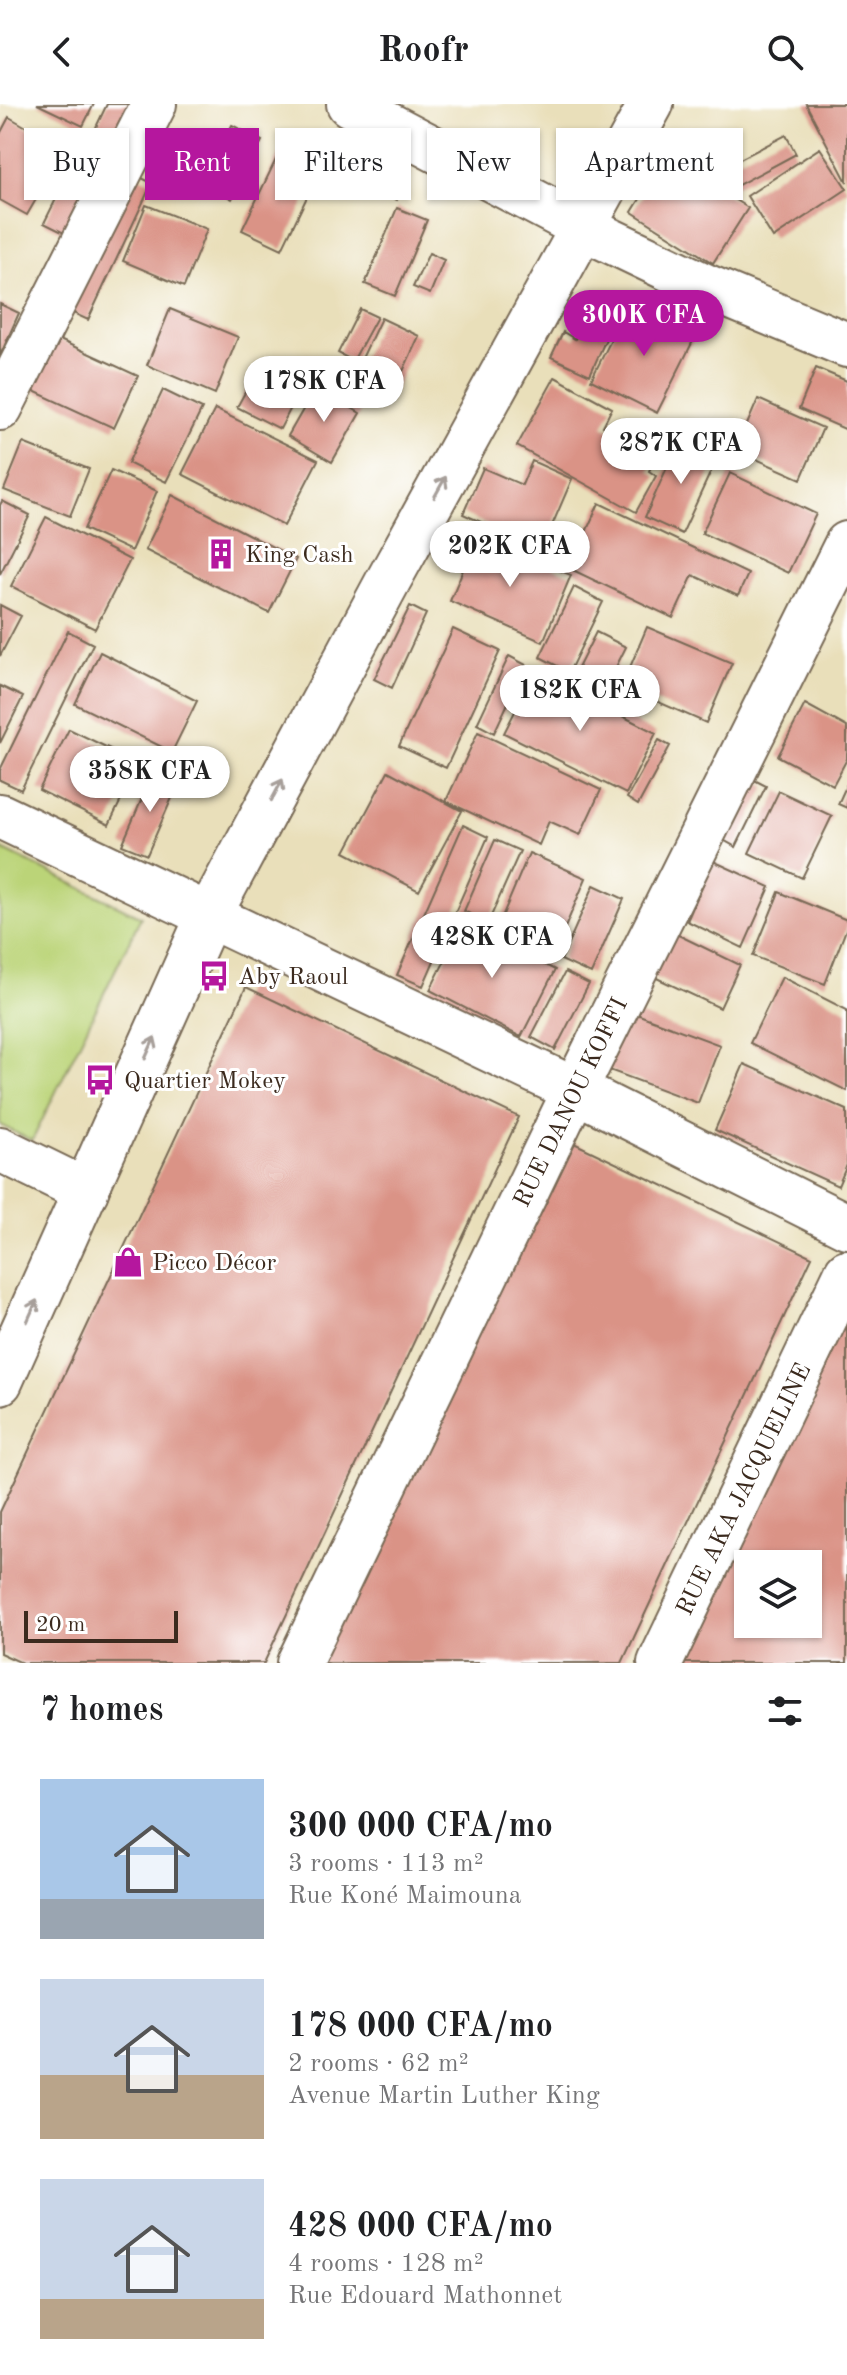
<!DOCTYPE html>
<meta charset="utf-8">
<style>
:root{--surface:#fff;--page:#f6f6f6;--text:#202124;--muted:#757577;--accent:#b5179e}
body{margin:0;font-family:"Old Standard TT",serif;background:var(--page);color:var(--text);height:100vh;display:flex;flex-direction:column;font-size:30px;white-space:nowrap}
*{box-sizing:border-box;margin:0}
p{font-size:26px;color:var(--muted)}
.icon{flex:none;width:44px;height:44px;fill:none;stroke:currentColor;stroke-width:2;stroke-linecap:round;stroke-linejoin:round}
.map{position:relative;height:1559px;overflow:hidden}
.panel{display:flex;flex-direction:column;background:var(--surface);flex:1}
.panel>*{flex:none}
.guide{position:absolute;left:24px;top:24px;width:800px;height:72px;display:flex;gap:16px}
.controls{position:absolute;left:734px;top:1446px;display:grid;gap:16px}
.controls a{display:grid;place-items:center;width:88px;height:88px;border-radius:0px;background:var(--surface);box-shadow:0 2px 6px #0004;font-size:40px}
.scale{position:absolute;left:24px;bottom:20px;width:154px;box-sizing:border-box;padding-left:8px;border:4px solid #3b2a1e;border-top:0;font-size:22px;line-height:28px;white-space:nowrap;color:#3b2a1e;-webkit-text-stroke:6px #fff;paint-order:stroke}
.price{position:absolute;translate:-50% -68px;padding:0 18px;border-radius:28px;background:#fff;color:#222;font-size:26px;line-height:52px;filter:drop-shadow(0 2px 4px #0008)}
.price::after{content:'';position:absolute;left:50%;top:48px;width:24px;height:18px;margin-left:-12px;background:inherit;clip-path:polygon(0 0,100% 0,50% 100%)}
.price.on{background:var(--accent);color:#fff}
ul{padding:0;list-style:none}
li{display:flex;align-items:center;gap:24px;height:200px;padding:0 40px}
li span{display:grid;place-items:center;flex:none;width:224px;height:160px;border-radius:0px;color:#555}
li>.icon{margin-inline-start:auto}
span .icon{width:96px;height:96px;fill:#fffc;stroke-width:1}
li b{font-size:34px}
h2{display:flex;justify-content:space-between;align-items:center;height:96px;padding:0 40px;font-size:34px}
.chip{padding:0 28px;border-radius:0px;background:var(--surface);box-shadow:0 2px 6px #0004;font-size:28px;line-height:72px}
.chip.on{background:var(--accent);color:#fff}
header{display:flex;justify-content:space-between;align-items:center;height:104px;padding:0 40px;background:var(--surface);font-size:36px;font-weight:700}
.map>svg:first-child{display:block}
</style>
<header><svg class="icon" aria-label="back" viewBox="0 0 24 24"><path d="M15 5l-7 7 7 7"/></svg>Roofr<svg class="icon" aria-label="search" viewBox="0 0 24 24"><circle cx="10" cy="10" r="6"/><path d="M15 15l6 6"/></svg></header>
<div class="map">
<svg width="847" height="1559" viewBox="0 0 847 1559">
<rect width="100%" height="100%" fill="#fff"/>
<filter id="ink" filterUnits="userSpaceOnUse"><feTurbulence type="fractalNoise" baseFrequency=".0125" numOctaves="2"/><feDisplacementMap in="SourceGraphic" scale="16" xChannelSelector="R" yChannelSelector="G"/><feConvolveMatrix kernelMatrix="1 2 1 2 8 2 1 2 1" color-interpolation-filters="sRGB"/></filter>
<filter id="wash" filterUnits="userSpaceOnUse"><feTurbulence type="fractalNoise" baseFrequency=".006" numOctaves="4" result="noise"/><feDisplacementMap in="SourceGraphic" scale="32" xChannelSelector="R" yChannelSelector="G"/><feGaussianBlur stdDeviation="1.8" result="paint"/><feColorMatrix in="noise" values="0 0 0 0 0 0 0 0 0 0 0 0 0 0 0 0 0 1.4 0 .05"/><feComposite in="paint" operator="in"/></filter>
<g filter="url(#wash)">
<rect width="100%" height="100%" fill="#e9dfba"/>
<!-- pitch -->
<path fill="#bbd478" stroke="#7b7f4b" stroke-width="2" d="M 0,744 L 141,813 L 32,1037 L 0,1021 Z"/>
<g id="blocks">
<!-- building -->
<path fill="#da9386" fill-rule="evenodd" d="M 37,0 L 94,0 L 83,22 Z
M 107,0 L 131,0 L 109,47 L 89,38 Z
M 806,0 L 844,0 L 847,5 L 847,78 Z
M 9,13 L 65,45 L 27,111 L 0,96 L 0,30 Z
M 232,21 L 262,37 L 232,95 L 203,79 Z
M 328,29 L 411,67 L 397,96 L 314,58 Z
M 786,31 L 796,50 L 727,87 L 717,67 Z
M 820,44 L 847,85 L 773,134 L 747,92 Z
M 279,49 L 319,68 L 282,145 L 242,126 Z
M 666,53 L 748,104 L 713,159 L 632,108 Z
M 75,57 L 96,68 L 66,130 L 44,119 Z
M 123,65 L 152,79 L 88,216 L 58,202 Z
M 146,101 L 207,125 L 184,183 L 123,157 Z
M 397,104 L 427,116 L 395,192 L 365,180 Z
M 429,149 L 444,156 L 430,190 L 413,183 Z
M 591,198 L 617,210 L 590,271 L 551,253 L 563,228 L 575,235 Z
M 630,198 L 696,231 L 657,309 L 591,276 Z
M 0,200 L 19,209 L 0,252 Z
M 170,205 L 238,233 L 215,290 L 147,261 Z
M 360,205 L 377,213 L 353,257 L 338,249 Z
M 381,214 L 419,232 L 395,285 L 356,267 Z
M 51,232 L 138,272 L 114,324 L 27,284 Z
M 816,264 L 847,277 L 847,326 L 799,305 Z
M 254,272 L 296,294 L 280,325 L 237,303 Z
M 555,273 L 612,304 L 603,322 L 657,351 L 649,367 L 656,372 L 636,408 L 517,342 Z
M 316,283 L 360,309 L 332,358 L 288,332 Z
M 163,286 L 202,305 L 166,378 L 128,359 Z
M 758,295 L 823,324 L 801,375 L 736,346 Z
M 215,305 L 318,356 L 284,422 L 182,370 Z
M 680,334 L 718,352 L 682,430 L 645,413 Z
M 23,339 L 89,365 L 70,412 L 4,386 Z
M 532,357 L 572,375 L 542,445 L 463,410 L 483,364 L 522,381 Z
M 111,366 L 157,387 L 131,447 L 84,425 Z
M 730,369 L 816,410 L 788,469 L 702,429 Z
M 172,391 L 296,455 L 269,509 L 145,446 Z
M 2,397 L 30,411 L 0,470 L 0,401 Z
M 599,399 L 748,470 L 738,492 L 693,471 L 673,514 L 556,458 L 569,430 L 582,437 Z
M 46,413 L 130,456 L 95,525 L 11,482 Z
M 477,432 L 571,471 L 543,538 L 450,497 Z
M 574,483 L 603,498 L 569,568 L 540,553 Z
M 0,501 L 21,512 L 0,552 Z
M 410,502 L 426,510 L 392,584 L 374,575 Z
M 647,523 L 732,559 L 706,619 L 622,582 Z
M 453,525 L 500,547 L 446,664 L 399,642 Z
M 68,527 L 93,540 L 21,686 L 0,676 L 0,666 Z
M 596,528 L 626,543 L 603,589 L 573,574 Z
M 100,548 L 197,597 L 172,648 L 75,600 Z
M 509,552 L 526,561 L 494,629 L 477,620 Z
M 535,568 L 656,629 L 626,690 L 504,629 Z
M 0,582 L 23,593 L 0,639 Z
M 805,600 L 847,623 L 847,655 L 833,681 L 778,652 Z
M 69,625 L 139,659 L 109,721 L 39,686 Z
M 478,628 L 601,686 L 580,731 L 549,717 L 539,741 L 446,697 Z
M 659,636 L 670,642 L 638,701 L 627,694 Z
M 388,667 L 462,707 L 419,787 L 345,748 Z
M 153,669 L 178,680 L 147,751 L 122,741 Z
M 741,669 L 766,682 L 736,743 L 711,729 Z
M 847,680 L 847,704 L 838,700 Z
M 779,687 L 832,712 L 802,774 L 749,749 Z
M 463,721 L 488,733 L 423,882 L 397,871 Z
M 495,736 L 520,747 L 488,819 L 464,807 Z
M 529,749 L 586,774 L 556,845 L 499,820 Z
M 713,757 L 770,783 L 743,844 L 687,817 Z
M 594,781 L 624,795 L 591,870 L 561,856 Z
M 779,788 L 847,816 L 847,823 L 825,880 L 753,852 Z
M 464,819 L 555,866 L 521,933 L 430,886 Z
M 668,826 L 740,861 L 720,904 L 648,870 Z
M 565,868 L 589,880 L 555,946 L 531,933 Z
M 782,873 L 847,906 L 847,987 L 750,939 Z
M 246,883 L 519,1013 L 264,1559 L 22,1559 L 0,1549 L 0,1408 Z
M 623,905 L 720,941 L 698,999 L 601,963 Z
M 744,960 L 847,1006 L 847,1061 L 838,1082 L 715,1026 Z
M 555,1030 L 812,1153 L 622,1559 L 307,1559 Z
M 847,1169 L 847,1559 L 664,1559 ZM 748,1460 L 808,1460 L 808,1520 L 748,1520 Z"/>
</g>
</g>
<g filter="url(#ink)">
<use href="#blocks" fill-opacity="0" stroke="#786955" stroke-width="2"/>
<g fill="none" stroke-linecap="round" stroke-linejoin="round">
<!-- minor casing -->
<g stroke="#786955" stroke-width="48">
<path id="minor" d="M 349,0 L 584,124 L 705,182 L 847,241
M 0,304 L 154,0
M 0,712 L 575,986 L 847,1122
M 0,1045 L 86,1087
M 299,1559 L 575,986 L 847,440
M 660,1559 L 847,1168"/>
</g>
<!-- tertiary casing -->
<g stroke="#786955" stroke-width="48">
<path id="tertiary" d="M 0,1278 L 209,811 L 388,477 L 651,0"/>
</g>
<!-- minor -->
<use href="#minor" stroke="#fff" stroke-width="44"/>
<!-- tertiary -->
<use href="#tertiary" stroke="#fff" stroke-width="44"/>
</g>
<!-- one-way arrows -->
<defs><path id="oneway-shaft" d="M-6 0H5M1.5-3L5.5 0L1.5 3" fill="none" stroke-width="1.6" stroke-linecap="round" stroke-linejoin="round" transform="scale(2)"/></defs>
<g stroke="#a79f9a">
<use href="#oneway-shaft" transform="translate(440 383) rotate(-61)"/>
<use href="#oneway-shaft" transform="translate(277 686) rotate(-62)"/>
<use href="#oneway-shaft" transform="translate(150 944) rotate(-66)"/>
<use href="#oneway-shaft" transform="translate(32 1207) rotate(-66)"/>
</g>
</g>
<!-- icons -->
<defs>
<g id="building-bare" transform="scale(2.4)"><path d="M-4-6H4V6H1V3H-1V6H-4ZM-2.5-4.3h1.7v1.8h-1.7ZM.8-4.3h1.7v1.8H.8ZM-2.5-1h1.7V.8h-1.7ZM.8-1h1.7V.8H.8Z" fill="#b5179e" stroke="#fff" stroke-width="2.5" paint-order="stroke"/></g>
<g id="bus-bare" transform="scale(2.4)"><path d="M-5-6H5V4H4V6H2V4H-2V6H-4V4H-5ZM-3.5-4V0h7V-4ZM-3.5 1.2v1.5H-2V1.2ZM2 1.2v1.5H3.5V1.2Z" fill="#b5179e" stroke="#fff" stroke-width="2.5" paint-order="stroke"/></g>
<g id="shop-bare" transform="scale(2.4)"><path d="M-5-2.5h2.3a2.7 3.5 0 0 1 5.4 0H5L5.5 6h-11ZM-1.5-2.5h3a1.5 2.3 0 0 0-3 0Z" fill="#b5179e" stroke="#fff" stroke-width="2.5" paint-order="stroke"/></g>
</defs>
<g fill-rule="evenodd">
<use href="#building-bare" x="221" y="450"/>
<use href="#bus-bare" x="214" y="872"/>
<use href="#bus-bare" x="100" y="976"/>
<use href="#shop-bare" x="128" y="1158"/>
</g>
<g text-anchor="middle" stroke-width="6" stroke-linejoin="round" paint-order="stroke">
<!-- poi labels -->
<g font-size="24" fill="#3b2a1e" stroke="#fff" text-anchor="start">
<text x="245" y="458">King Cash</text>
<text x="238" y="880">Aby Raoul</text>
<text x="124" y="984">Quartier Mokey</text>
<text x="152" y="1166">Picco Décor</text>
</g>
<!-- street labels -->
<g font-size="24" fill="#3b2a1e" stroke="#fff">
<text transform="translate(570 998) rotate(-64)" y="8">RUE DANOU KOFFI</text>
<text transform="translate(743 1385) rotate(-64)" y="8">RUE AKA JACQUELINE</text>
</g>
</g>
</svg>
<div class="controls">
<a><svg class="icon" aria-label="layers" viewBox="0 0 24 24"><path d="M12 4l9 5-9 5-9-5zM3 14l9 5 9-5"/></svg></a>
</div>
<div class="scale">20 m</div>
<b class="price on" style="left:644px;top:254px">300K CFA</b>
<b class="price" style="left:324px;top:320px">178K CFA</b>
<b class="price" style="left:681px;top:382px">287K CFA</b>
<b class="price" style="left:510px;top:485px">202K CFA</b>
<b class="price" style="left:580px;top:629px">182K CFA</b>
<b class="price" style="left:150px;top:710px">358K CFA</b>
<b class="price" style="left:492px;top:876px">428K CFA</b>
<div class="guide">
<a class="chip">Buy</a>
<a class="chip on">Rent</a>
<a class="chip">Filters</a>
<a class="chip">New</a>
<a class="chip">Apartment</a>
</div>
</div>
<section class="panel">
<h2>7 homes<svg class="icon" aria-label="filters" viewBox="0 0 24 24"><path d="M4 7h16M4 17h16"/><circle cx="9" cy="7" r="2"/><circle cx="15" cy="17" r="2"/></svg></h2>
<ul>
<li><span style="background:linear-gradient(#a9c7e8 75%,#9aa5b1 0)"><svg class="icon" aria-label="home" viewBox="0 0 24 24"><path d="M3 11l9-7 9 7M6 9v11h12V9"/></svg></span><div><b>300 000 CFA/mo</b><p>3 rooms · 113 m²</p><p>Rue Koné Maimouna</p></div></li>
<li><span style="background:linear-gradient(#c9d6e8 60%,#b9a48a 0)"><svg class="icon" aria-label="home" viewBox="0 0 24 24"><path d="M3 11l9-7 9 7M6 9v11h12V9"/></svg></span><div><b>178 000 CFA/mo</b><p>2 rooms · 62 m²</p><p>Avenue Martin Luther King</p></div></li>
<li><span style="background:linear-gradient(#c9d6e8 75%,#b9a48a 0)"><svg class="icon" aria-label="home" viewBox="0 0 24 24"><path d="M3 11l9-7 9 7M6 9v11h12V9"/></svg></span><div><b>428 000 CFA/mo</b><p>4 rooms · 128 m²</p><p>Rue Edouard Mathonnet</p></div></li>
</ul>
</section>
